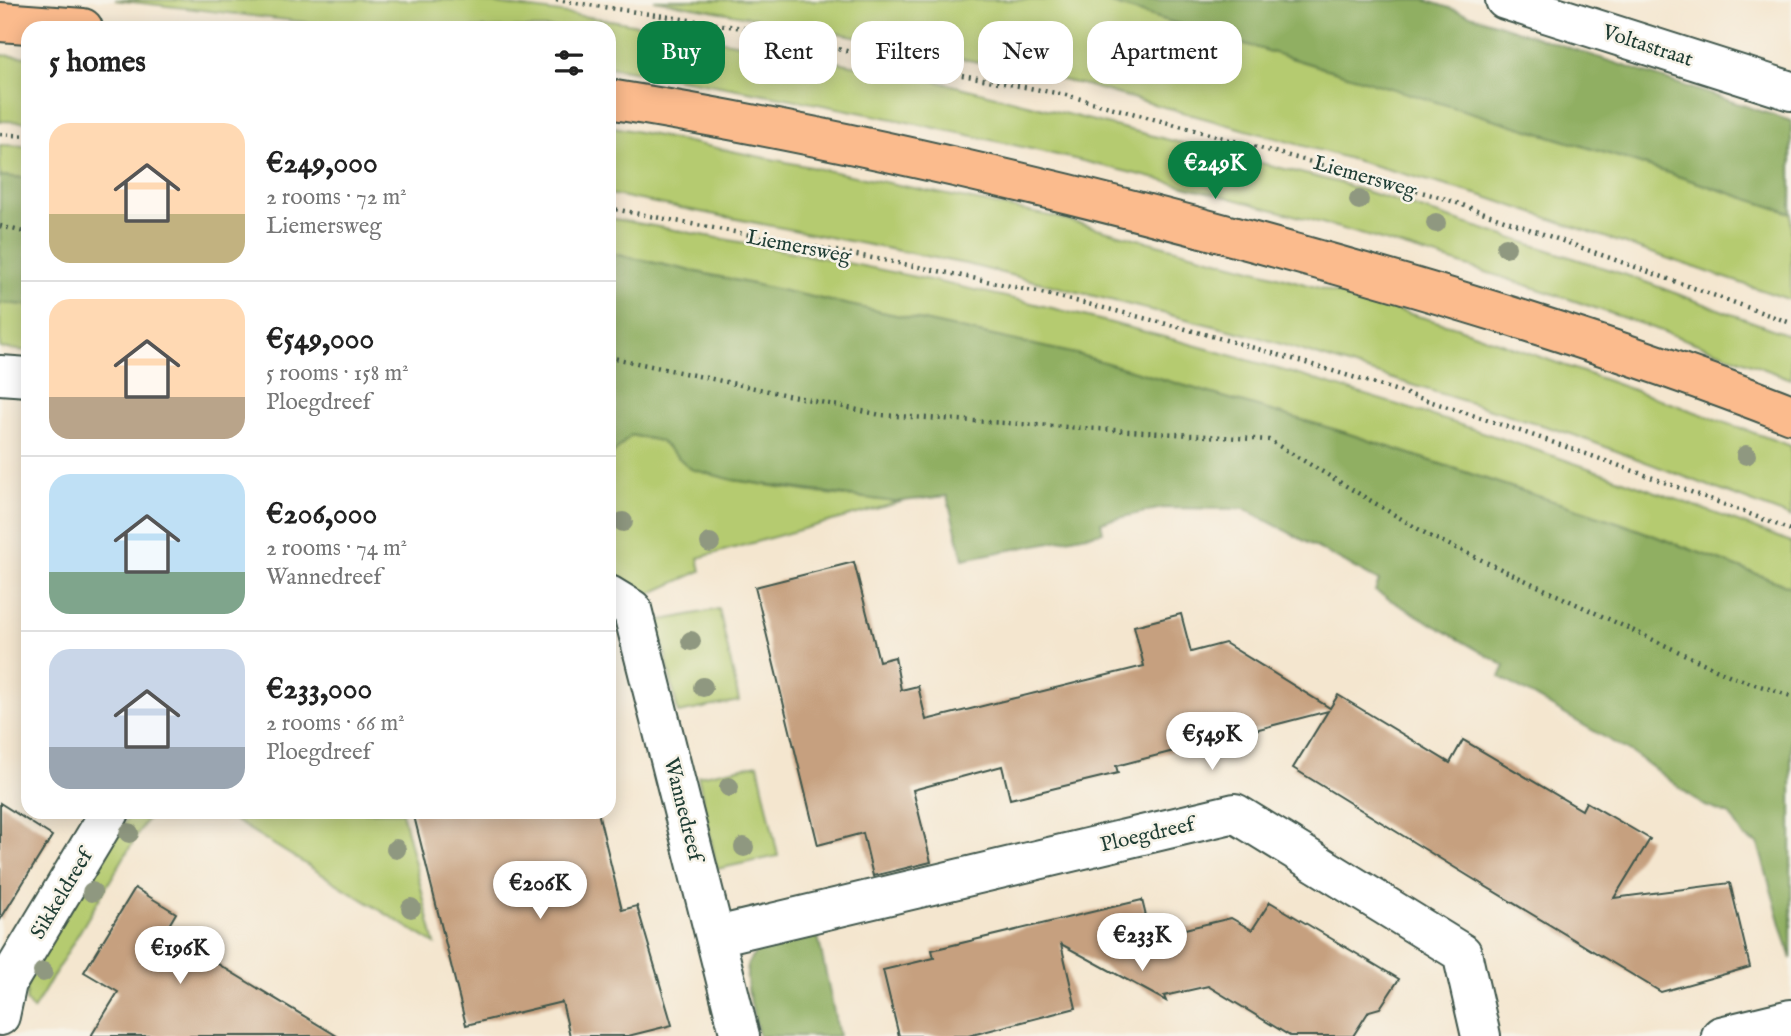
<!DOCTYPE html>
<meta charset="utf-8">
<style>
:root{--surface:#fff;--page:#f6f6f6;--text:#222;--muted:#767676;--line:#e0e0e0;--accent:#0b8043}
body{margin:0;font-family:"IM FELL English",serif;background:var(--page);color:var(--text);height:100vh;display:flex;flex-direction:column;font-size:26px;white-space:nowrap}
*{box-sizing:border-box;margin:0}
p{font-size:23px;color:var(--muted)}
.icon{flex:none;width:38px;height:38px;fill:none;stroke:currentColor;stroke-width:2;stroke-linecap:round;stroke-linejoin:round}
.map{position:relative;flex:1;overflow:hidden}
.drawer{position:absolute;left:21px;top:21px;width:595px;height:798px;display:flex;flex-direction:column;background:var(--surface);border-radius:21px;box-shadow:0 4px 18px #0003}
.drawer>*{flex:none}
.hud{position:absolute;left:637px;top:21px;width:665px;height:63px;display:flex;gap:14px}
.price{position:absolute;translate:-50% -60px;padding:0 16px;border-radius:24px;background:#fff;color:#222;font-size:23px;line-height:46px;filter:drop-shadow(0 2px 4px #0008)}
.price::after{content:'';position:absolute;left:50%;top:42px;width:21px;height:16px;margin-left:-10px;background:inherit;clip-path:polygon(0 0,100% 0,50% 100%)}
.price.selected{background:var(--accent);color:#fff}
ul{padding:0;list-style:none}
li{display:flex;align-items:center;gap:21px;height:175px;padding:0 28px}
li+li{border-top:2px solid var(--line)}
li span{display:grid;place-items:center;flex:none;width:196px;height:140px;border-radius:21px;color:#555}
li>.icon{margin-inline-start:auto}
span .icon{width:84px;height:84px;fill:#fffc;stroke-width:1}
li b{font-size:30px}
h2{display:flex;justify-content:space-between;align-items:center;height:84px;padding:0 28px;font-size:30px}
.chip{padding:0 24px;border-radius:21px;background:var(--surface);box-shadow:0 4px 18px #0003;font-size:24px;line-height:63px}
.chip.selected{background:var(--accent);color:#fff}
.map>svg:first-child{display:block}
</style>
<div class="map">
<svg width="1791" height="1036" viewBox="0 0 1791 1036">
<rect width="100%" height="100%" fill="#f7f3e8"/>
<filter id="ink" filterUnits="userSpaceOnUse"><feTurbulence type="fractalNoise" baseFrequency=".0143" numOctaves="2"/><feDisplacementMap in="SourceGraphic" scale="14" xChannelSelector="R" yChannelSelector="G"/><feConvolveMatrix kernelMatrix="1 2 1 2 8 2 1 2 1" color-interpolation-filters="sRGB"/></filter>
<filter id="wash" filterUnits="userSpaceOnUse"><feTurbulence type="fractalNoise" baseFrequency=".00686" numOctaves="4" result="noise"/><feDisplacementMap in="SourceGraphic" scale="28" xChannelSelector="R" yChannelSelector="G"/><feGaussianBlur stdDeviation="1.57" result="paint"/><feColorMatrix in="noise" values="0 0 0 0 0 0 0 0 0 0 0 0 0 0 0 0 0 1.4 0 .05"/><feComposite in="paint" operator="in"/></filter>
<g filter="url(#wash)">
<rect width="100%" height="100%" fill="#f4e6cf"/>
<!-- green -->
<path fill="#b5cb6f" stroke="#6a8452" stroke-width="2" d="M 115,0 L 469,0 L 616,21 L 928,79 L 1340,183 L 1629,276 L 1791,336 L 1791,379 C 1411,232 1011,132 609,67 L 609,28 L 356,28 Z
M 654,0 L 1099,0 L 1622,158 L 1791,213 L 1791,300 L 1483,196 L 1085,85 L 876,40 Z
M 0,55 L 28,57 L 28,122 L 0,121 Z
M 609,126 L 1055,217 L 1270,274 L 1456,327 L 1791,446 L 1791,517 L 1574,435 L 1258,337 L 966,264 L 609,194 Z
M 0,145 L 28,146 L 28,178 L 0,176 Z
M 609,218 C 758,245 909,273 1056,309 C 1306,371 1551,450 1791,542 L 1791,587 L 1620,523 L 1340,431 L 1076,354 L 609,253 Z
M 0,303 L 28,305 L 28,351 L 0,348 Z
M 630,435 L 660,441 L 692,469 L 733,480 L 816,493 L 901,502 L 698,558 L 701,571 L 647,595 L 609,571 L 609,458 Z
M 719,609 L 739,701 L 678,713 L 658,621 Z
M 758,764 L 778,856 L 717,869 L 698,776 Z
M 131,812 L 151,812 L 33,1010 L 26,1001 L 28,976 Z
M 221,812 L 402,812 L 435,944 Z"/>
<!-- forest -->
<path fill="#90af62" stroke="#58764b" stroke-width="2" d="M 1099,0 L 1425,0 L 1791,121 L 1791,213 L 1622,158 Z
M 0,176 L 28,178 L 28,305 L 0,303 Z
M 609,253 L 1076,354 L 1340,431 L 1620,523 L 1791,587 L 1791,959 L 1758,844 L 1745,838 L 1730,815 L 1703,805 L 1637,756 L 1500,677 L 1505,666 L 1375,591 L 1379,581 L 1245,509 L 1162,508 L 1101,522 L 1103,532 L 963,559 L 947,496 L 894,502 L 733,480 L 691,469 L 660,441 L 631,435 L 609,458 Z
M 817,931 L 839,1036 L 759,1036 C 740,960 733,949 817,931 Z"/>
<g id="blocks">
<!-- building -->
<path fill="#c6a07f" d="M 854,562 L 879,661 L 895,657 L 901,690 L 918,686 L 926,720 L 1144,666 L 1134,626 L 1181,614 L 1191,652 L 1225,643 L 1330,708 L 1338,695 L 1450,763 L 1463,740 L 1582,810 L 1586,802 L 1650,839 L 1614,898 L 1730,883 L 1750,967 L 1661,992 L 1470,877 L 1293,768 L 1328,711 L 1116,766 L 1118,773 L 1010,799 L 1002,766 L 913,790 L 931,862 L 873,876 L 863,833 L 818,845 L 755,587 Z
M 0,803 L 52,836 L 0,920 Z
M 413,812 L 598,812 L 622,910 L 637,906 L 672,1025 L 628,1036 L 570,1036 L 562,1002 L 466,1025 Z
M 135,888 L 176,913 L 165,932 L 337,1036 L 91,1036 L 118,992 L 84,972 Z
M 1142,900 L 1151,937 L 1231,918 L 1252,930 L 1270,902 L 1399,979 L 1380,1008 L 1369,1011 L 1353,1036 L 1290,1036 L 1208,986 L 1164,996 L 1166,1001 L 1061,944 L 1076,1008 L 968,1036 L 899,1036 L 883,970 L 934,958 L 932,950 Z"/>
</g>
</g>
<g filter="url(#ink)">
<use href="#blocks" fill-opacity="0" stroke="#3f564b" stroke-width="2"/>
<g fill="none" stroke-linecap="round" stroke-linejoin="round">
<!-- minor casing -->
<g stroke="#3f564b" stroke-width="42">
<path id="minor" d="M 1505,0 L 1791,91
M 0,375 L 28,377
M 609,595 L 632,609 L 740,1036
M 717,936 L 1235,813 L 1462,953 L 1481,1036
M 0,1016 L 7,983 L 110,812
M 1721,1036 L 1791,1019"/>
</g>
<!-- major casing -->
<g stroke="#3f564b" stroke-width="42">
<path id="major" d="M 0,22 L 83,28
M 609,99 C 828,134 1044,185 1258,243 C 1437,292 1618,346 1791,414"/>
</g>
<!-- path -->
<path stroke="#3f564b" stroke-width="4.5" stroke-dasharray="2 5" stroke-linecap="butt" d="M 556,0 L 743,28 L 905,64 L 1066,95 L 1443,198 L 1791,323
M 0,134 L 28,136
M 609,208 C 760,238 913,263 1063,298 C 1311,357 1554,438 1791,530
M 0,226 L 28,233
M 609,357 L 881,415 L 1269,440 L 1430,536 L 1733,677 L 1791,696"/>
<!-- minor -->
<use href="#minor" stroke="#fff" stroke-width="38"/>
<!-- major -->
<use href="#major" stroke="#fbbb8d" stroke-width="38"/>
</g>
<!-- trees -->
<g fill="#8f9880">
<circle cx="1359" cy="200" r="10"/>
<circle cx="1436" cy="223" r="10"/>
<circle cx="1506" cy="247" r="10"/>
<circle cx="1746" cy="455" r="10"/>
<circle cx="623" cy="522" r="10"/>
<circle cx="710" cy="543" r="10"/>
<circle cx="691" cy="641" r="10"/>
<circle cx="703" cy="687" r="10"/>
<circle cx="729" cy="787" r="10"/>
<circle cx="129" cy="833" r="10"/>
<circle cx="744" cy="847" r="10"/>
<circle cx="396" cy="849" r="10"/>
<circle cx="92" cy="892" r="10"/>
<circle cx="411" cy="908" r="10"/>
<circle cx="43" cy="972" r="10"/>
</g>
</g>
<g text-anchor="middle" stroke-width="5" stroke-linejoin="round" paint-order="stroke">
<!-- street labels -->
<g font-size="21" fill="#1f3d34" stroke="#f7f3e8">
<text transform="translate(1648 45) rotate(18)" y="7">Voltastraat</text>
<text transform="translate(1365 176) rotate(16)" y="7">Liemersweg</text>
<text transform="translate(799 246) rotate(11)" y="7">Liemersweg</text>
<text transform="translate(684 809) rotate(76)" y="7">Wannedreef</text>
<text transform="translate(1147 834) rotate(-13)" y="7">Ploegdreef</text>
<text transform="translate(61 894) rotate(-59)" y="7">Sikkeldreef</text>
</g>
</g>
</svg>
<b class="price selected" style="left:1215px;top:201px">€249K</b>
<b class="price" style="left:1212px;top:772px">€549K</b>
<b class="price" style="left:540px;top:921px">€206K</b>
<b class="price" style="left:1142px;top:973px">€233K</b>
<b class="price" style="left:180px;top:986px">€196K</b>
<div class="hud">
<a class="chip selected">Buy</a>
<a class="chip">Rent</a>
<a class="chip">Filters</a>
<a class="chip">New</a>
<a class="chip">Apartment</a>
</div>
<section class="drawer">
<h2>5 homes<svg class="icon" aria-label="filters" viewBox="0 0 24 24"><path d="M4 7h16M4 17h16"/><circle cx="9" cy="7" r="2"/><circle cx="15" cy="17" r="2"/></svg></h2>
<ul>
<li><span style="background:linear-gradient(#ffd9b3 65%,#c2b280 0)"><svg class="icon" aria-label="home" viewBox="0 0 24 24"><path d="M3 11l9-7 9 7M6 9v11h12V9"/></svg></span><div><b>€249,000</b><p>2 rooms · 72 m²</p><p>Liemersweg</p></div></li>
<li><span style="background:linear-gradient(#ffd9b3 70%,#b9a48a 0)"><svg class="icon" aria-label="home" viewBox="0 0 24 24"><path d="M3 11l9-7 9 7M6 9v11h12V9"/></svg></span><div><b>€549,000</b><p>5 rooms · 158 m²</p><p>Ploegdreef</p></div></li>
<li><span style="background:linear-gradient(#bfe0f5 70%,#7fa58c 0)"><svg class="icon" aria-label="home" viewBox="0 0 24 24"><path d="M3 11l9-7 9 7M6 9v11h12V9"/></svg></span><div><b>€206,000</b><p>2 rooms · 74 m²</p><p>Wannedreef</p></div></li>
<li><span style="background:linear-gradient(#c9d6e8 70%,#9aa5b1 0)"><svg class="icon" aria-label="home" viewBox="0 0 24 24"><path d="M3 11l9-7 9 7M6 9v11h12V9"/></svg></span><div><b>€233,000</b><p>2 rooms · 66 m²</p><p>Ploegdreef</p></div></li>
</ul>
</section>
</div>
